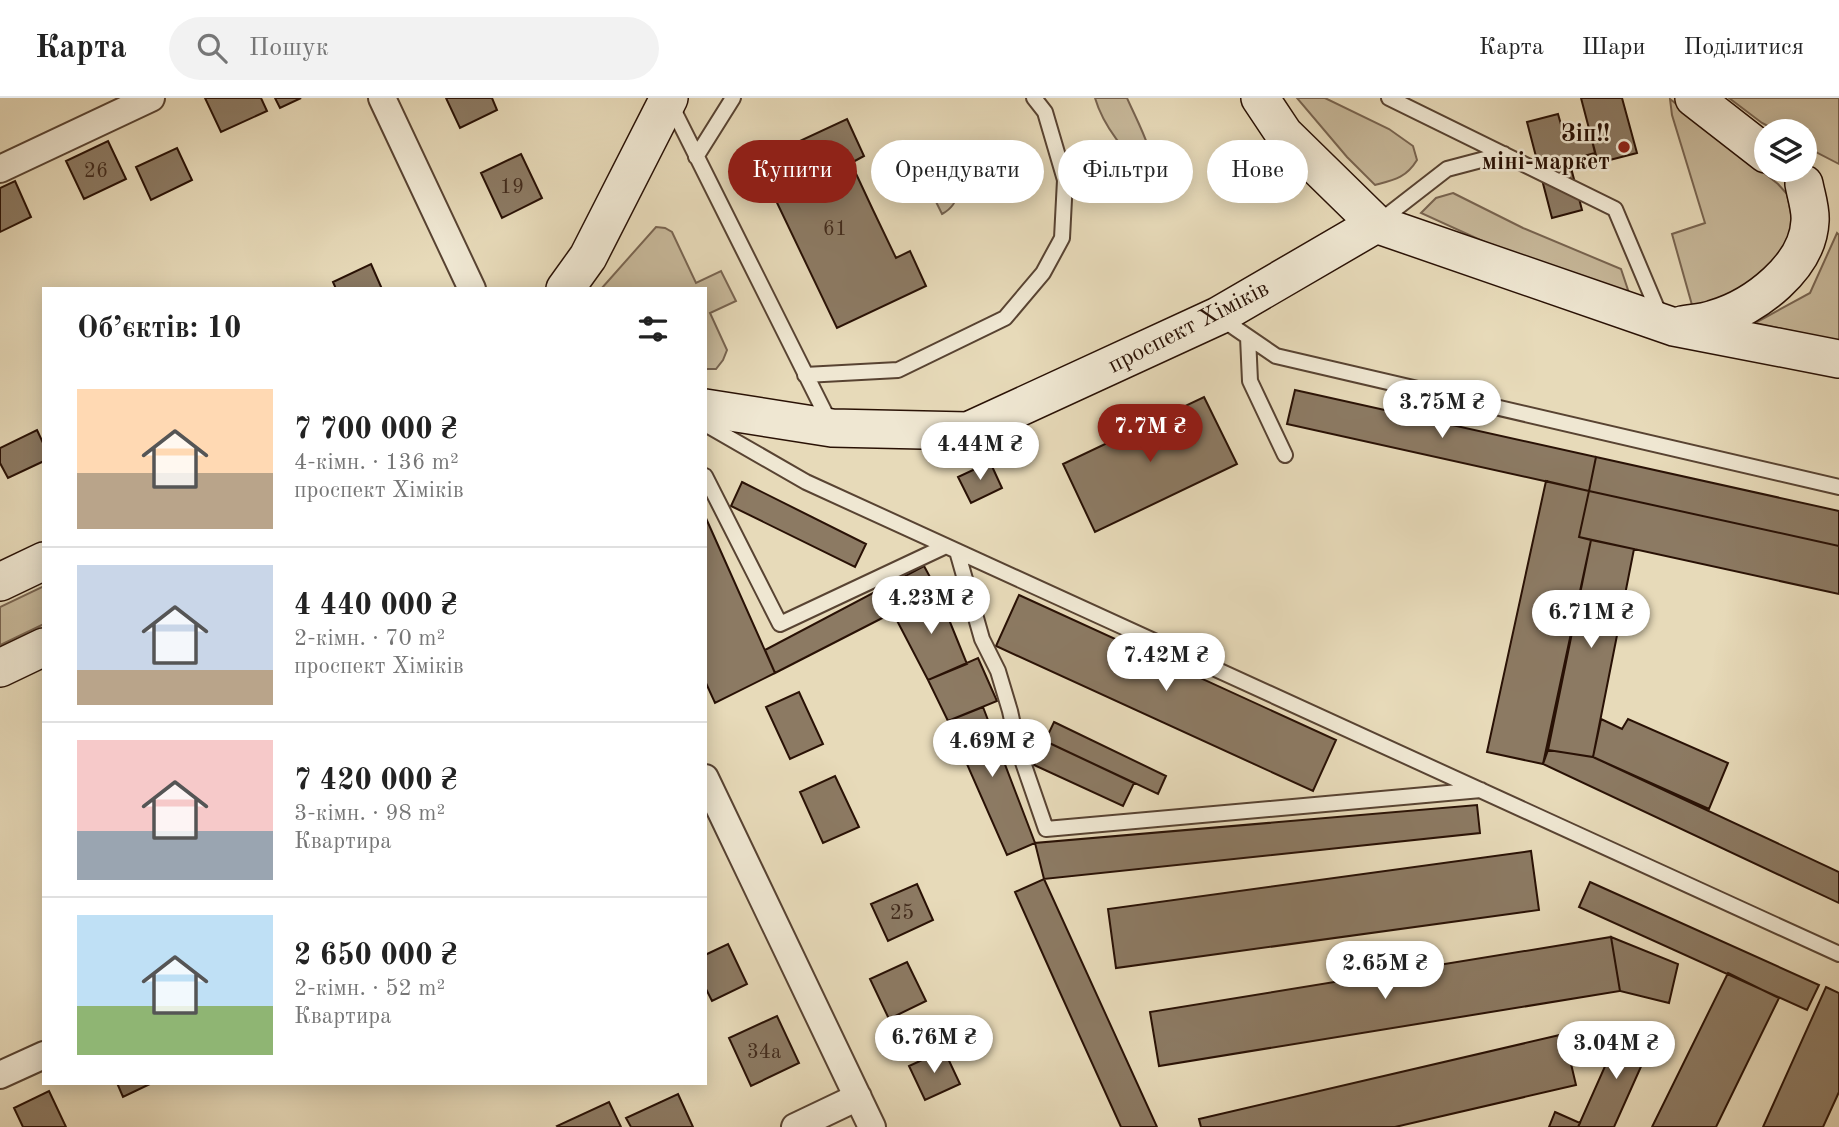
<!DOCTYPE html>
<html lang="uk">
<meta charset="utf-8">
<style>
:root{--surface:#fff;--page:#f2f2f2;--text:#222;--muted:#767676;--line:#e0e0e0;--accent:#8f2418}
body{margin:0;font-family:"Old Standard TT",serif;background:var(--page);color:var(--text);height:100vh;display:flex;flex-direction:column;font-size:26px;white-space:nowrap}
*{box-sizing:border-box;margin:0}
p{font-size:23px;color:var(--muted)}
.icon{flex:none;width:38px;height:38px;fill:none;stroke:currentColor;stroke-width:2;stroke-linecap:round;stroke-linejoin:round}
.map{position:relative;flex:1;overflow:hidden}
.panel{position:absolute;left:42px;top:189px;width:665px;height:798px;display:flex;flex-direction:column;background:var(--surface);border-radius:0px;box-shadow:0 4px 18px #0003}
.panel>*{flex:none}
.banner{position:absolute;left:728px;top:42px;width:665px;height:63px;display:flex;gap:14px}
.controls{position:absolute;left:1754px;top:21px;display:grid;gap:14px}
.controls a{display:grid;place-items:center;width:63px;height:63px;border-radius:50%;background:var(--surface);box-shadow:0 4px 18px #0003;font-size:35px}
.price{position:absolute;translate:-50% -60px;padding:0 16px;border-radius:24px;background:#fff;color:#222;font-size:23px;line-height:46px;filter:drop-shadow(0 2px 4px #0008)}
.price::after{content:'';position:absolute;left:50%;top:42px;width:21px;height:16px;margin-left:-10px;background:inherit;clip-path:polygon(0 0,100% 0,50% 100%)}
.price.on{background:var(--accent);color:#fff}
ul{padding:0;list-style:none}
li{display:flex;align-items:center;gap:21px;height:175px;padding:0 35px}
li+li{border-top:2px solid var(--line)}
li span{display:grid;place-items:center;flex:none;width:196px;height:140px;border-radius:0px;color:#555}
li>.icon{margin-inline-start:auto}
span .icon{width:84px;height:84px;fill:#fffc;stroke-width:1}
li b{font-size:30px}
h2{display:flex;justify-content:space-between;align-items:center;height:84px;padding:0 35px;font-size:30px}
.tag{padding:0 24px;border-radius:32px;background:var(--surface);box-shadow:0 4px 18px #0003;font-size:24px;line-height:63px}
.tag.on{background:var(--accent);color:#fff}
header{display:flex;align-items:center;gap:42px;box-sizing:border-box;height:98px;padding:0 35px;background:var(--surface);border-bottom:2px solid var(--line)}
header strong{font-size:33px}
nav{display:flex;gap:38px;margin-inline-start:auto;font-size:24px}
.search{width:490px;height:63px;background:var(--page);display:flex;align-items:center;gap:18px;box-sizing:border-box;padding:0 24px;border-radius:38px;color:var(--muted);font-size:26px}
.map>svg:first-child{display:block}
</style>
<header>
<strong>Карта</strong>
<div class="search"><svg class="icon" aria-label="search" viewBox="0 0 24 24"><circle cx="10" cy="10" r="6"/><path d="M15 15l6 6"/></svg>Пошук</div>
<nav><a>Карта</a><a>Шари</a><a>Поділитися</a></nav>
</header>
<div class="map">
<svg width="1839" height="1029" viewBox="0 0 1839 1029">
<rect width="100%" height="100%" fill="#e7dab9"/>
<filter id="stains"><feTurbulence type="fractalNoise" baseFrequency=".00286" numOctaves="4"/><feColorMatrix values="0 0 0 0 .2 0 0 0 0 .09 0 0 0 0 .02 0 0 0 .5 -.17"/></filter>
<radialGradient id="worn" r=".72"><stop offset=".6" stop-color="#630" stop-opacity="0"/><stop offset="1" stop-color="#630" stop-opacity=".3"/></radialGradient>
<!-- green -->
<path fill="#c7b89a" stroke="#786450" stroke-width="2" d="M 1095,0 L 1127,0 C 1139,27 1155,54 1154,84 C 1131,59 1105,34 1095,0 Z
M 1297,0 L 1325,0 L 1389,31 L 1413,48 L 1417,62 C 1406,80 1394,82 1375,87 L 1347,59 Z
M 1729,0 L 1839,0 L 1839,66 L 1804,48 L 1804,33 L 1777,33 L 1762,25 Z
M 1670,1 L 1778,86 L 1787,96 L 1794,131 L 1774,169 L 1709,209 L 1692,207 L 1672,136 L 1705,125 L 1672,17 Z
M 928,53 C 935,55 943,58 948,63 C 965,79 961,106 942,116 L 912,55 Z
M 1453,95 L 1523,130 L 1621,171 L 1629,195 L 1511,156 L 1421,115 L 1436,100 Z
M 656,129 L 665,130 L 672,134 L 696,185 L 721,173 L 736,203 L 710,215 L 727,252 L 723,262 L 716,271 L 705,271 L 705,191 L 601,191 Z
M 1837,135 L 1839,137 L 1839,243 L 1755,225 L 1810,195 Z
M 44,488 L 44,526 L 0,547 L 0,509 Z"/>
<!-- building -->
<path fill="#8c7a63" stroke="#291105" stroke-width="2" d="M 205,0 L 261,0 L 267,13 L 221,34 Z
M 275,0 L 301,0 L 280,10 Z
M 446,0 L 492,0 L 497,12 L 460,30 Z
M 1581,0 L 1622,0 L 1637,55 L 1598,65 Z
M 1558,16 L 1564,37 L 1589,30 L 1595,55 L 1569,62 L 1582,112 L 1552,120 L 1527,24 Z
M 847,21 L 864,58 L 851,65 L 873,112 L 896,160 L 910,153 L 926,188 L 837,230 L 757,63 Z
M 108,43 L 126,81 L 84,101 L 66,63 Z
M 177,50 L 192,82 L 151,102 L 136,69 Z
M 521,56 L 542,100 L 502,120 L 481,75 Z
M 15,83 L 31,119 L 0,134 L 0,90 Z
M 371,166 L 382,191 L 336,191 L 333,184 Z
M 1295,292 L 1596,359 L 1589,393 L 1287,326 Z
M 1204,299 L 1237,366 L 1095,434 L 1063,366 Z
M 37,332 L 44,347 L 44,363 L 8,380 L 0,365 L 0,350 Z
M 1596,359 L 1839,413 L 1839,448 L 1589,393 Z
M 990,364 L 1002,390 L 971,405 L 958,379 Z
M 1546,383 L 1589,393 L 1579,439 L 1591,442 L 1543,666 L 1487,654 Z
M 742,384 L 866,446 L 855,469 L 731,408 Z
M 1589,393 L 1839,448 L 1839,496 L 1579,439 Z
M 705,418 L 775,575 L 715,605 L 705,583 Z
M 1591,442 L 1634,451 L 1593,659 L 1548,652 Z
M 924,468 L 937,492 L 775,575 L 765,552 Z
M 937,492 L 967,566 L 928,582 L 893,515 Z
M 1019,497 L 1336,642 L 1313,693 L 996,548 Z
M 978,560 L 997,603 L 948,623 L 928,582 Z
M 799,594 L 823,646 L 790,661 L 766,609 Z
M 983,609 L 1035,745 L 1007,757 L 948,623 Z
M 1601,621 L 1622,631 L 1628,621 L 1728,665 L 1709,711 L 1593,659 Z
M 1054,624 L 1166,678 L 1158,696 L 1045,643 Z
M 1045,643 L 1134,685 L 1123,708 L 1034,667 Z
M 1548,652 L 1593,659 L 1839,774 L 1839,805 L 1543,666 Z
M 835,678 L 859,729 L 823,745 L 800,694 Z
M 1477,707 L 1480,735 L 1044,781 L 1035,745 Z
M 1531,753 L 1539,812 L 1116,870 L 1108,811 Z
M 1044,781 L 1157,1029 L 1121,1029 L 1058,890 L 1015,794 Z
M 1590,784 L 1819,887 L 1807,912 L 1579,809 Z
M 917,786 L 933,822 L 888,843 L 871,806 Z
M 1611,839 L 1620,893 L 1159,968 L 1150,914 Z
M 1611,839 L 1678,866 L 1669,905 L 1620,893 Z
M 728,846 L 747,886 L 712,903 L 705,889 L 705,857 Z
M 907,864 L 926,903 L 889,921 L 870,881 Z
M 1728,875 L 1779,900 L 1716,1029 L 1652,1029 Z
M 1826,889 L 1839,895 L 1839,994 L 1823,1029 L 1763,1029 Z
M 777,918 L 799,965 L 751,988 L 729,940 Z
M 1622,930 L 1652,944 L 1614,1029 L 1578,1029 Z
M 1564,936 L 1576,987 L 1395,1029 L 1201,1029 L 1199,1021 Z
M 944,952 L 960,986 L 925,1002 L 909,968 Z
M 117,985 L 152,985 L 123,999 Z
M 49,993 L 66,1029 L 23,1029 L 14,1010 Z
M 678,996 L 693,1029 L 631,1029 L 626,1020 Z
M 609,1004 L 621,1029 L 558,1029 L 557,1028 Z
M 1555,1014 L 1580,1025 L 1578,1029 L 1549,1029 Z"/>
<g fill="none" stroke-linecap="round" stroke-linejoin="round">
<!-- lane casing -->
<g stroke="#584332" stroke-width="18">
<path id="lane" d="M 1389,0 L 1615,111 L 1661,220
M 670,5 L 830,325
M 696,59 L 733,0
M 1380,123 L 1447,71 L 1504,56
M 1219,219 L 1276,258 L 1839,389
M 1248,239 L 1250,283 L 1285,357
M 805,277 L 898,272 L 1005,220 L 1043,175 L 1062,140 L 1065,82 L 1045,14 L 1034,0
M 705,326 L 806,384 L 1839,856
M 705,378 L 780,526 L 946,448
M 957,453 L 982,541 L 998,573 L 1010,613 L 1018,650 L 1046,731 L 1481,692"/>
</g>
<!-- street casing -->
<g stroke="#584332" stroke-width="30">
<path id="street" d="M 382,0 L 472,191
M 0,71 L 151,0
M 705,680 L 872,1029
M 0,977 L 44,957
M 795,1029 L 858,999"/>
</g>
<!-- secondary casing -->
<g stroke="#291105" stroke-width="40">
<path id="secondary" d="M 1260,0 L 1284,36 L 1376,126 L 1674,229 L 1839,261
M 1694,0 L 1766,56
M 565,191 L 588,159 L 669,0
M 1682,227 C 1692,225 1704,225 1714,221 C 1755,209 1808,169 1810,123 C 1811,111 1806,97 1804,86
M 705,310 L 832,330 L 968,333 L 1218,218 L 1376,126
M 0,484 L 44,463
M 0,570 L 44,549"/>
</g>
<!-- lane -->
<use href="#lane" stroke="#efe7d2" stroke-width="14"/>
<!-- street -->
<use href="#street" stroke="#efe7d2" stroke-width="26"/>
<!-- secondary -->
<use href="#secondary" stroke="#efe7d2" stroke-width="37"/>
</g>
<!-- markers -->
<circle fill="#8f2418" stroke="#efe7d2" stroke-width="2.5" cx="1624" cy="49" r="7"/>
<g text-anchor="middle" stroke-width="5" stroke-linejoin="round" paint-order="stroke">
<!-- number labels -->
<g font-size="21" fill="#422b1c">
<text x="96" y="79">26</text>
<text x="512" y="95">19</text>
<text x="835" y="137">61</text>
<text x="902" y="821">25</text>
<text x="764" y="960">34а</text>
</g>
<!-- poi labels -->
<g font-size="24" font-weight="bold" fill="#291105" stroke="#efe7d2" text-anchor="end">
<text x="1610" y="43">Зіп!!<tspan x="1610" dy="28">міні-маркет</tspan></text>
</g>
<!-- street labels -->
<g font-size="24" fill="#291105" stroke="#efe7d2">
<text transform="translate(1188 228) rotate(-27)" y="8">проспект Хіміків</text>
</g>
</g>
<rect width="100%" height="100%" filter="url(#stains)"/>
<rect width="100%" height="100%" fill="url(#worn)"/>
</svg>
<div class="controls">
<a><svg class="icon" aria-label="layers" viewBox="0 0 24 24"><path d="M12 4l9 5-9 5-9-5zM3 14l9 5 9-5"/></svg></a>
</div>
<b class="price" style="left:1442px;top:342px">3.75M ₴</b>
<b class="price on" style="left:1150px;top:366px">7.7M ₴</b>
<b class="price" style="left:980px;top:384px">4.44M ₴</b>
<b class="price" style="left:931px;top:538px">4.23M ₴</b>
<b class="price" style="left:1591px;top:552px">6.71M ₴</b>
<b class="price" style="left:1166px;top:595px">7.42M ₴</b>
<b class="price" style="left:992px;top:681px">4.69M ₴</b>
<b class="price" style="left:1385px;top:903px">2.65M ₴</b>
<b class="price" style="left:934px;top:977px">6.76M ₴</b>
<b class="price" style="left:1616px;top:983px">3.04M ₴</b>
<div class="banner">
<a class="tag on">Купити</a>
<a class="tag">Орендувати</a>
<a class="tag">Фільтри</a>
<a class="tag">Нове</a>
</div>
<section class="panel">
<h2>Об’єктів: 10<svg class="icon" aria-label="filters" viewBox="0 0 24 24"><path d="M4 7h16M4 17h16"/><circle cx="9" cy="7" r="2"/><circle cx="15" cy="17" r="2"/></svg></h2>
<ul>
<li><span style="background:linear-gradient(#ffd9b3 60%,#b9a48a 0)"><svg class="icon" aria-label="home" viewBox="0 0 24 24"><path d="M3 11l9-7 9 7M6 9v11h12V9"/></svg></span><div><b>7 700 000 ₴</b><p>4-кімн. · 136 m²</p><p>проспект Хіміків</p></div></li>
<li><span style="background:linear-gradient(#c9d6e8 75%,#b9a48a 0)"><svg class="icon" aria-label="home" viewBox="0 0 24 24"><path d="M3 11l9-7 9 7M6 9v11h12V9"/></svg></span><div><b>4 440 000 ₴</b><p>2-кімн. · 70 m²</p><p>проспект Хіміків</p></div></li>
<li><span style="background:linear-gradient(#f6c9c9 65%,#9aa5b1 0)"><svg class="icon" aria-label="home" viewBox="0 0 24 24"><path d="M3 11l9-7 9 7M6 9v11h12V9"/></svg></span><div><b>7 420 000 ₴</b><p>3-кімн. · 98 m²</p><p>Квартира</p></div></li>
<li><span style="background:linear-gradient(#bfe0f5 65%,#8fb573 0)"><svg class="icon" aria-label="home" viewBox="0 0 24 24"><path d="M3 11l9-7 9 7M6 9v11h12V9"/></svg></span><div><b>2 650 000 ₴</b><p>2-кімн. · 52 m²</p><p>Квартира</p></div></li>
</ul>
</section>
</div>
